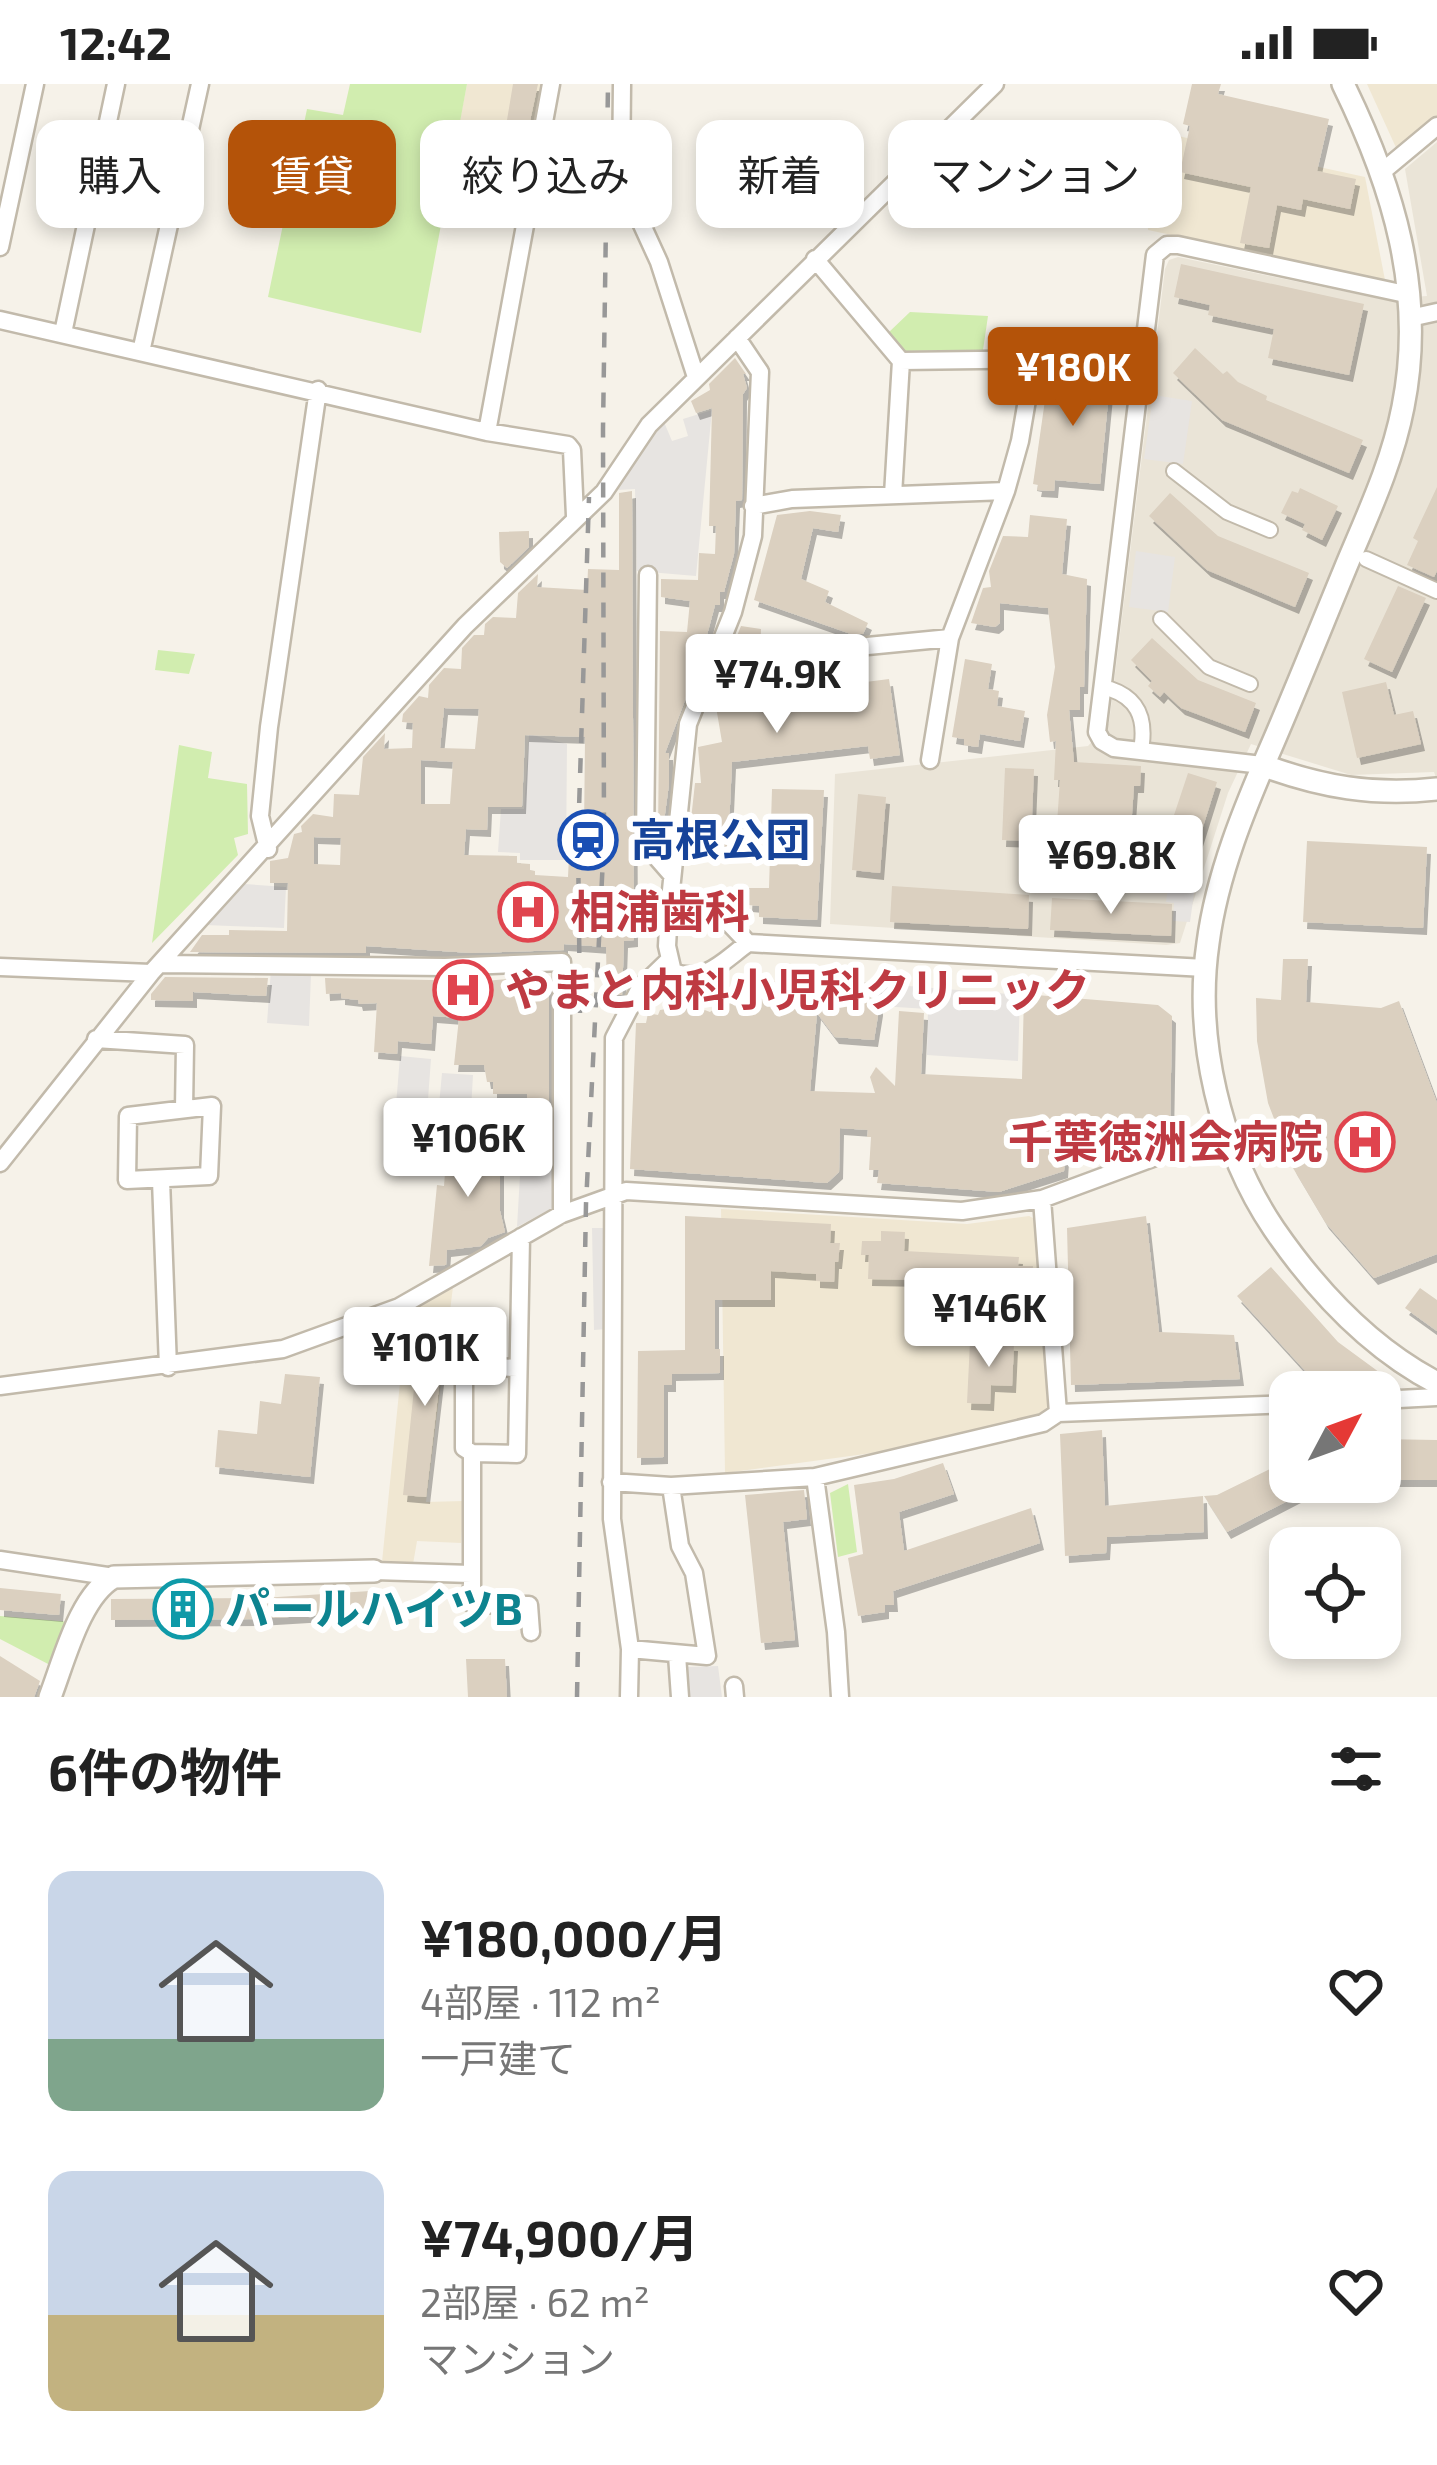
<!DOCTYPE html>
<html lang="ja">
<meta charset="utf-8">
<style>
:root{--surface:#fff;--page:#f2f2f2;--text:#222;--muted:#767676;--accent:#b45309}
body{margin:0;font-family:"Exo 2","Noto Sans JP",sans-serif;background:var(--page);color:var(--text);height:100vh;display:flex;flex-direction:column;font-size:45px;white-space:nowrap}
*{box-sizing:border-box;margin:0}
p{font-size:39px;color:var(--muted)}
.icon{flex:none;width:66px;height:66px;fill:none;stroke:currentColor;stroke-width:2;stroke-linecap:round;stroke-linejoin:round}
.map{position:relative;height:1613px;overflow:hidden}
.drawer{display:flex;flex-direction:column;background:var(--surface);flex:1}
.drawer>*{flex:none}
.top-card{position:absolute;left:36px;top:36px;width:1365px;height:108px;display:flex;gap:24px}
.needle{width:78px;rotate:49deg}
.tools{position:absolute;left:1269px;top:1287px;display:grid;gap:24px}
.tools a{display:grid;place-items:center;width:132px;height:132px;border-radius:24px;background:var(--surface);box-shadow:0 6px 18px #0003;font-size:60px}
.price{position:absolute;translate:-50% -102px;padding:0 27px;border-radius:12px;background:#fff;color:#222;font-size:39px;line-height:78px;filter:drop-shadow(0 3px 6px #0008)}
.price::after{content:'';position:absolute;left:50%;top:72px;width:36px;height:27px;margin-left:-18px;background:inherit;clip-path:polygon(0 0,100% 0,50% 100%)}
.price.selected{background:var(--accent);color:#fff}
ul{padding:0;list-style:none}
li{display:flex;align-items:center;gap:36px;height:300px;padding:0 48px}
li span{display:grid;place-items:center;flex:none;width:336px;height:240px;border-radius:24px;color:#555}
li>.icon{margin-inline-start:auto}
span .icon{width:144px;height:144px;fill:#fffc;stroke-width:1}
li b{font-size:51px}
h2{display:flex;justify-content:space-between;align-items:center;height:144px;padding:0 48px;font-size:51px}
.pill{padding:0 42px;border-radius:24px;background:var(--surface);box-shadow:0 6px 18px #0003;font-size:42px;line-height:108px}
.pill.selected{background:var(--accent);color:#fff}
.status{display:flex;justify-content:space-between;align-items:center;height:84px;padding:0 60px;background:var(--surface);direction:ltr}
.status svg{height:33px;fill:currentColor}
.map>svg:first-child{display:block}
</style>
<div class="status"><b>12:42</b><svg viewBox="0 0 49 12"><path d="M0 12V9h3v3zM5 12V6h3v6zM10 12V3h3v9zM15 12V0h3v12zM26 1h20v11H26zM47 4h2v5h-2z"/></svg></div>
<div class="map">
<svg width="1437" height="1613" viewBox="0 0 1437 1613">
<defs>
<filter id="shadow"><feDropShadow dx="4" dy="7" stdDeviation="0" flood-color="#0004"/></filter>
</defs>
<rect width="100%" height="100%" fill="#f6f2e9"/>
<!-- residential -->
<path fill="#eae4d7" d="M 1437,58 L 1437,696 L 1434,688 L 1351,691 L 1251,660 L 1228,709 L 1180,859 L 1166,861 L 830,840 L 835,690 L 1088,662 L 1109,639 L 1165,185 L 1169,176 L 1178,173 L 1381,215 L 1427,212 L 1405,85 Z"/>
<!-- education -->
<path fill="#f0e7d2" d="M 467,0 L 543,0 L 533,50 L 460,36 Z
M 1367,0 L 1437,0 L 1437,35 L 1398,68 Z
M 1146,45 L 1365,93 L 1385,196 L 1148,146 Z
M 721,1125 L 967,1140 L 1029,1132 L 1035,1135 L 1048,1330 L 887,1367 L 725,1389 Z
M 453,1203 L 426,1418 L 464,1417 L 461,1459 L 417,1457 L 413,1480 L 382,1478 L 407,1229 Z"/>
<!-- green -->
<path fill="#d1edaf" d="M 350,0 L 467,0 L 421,249 L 268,213 L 307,25 L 343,31 Z
M 910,228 L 988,232 L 983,266 L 905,267 L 888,249 Z
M 158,566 L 195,570 L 189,590 L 155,586 Z
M 179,661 L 212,668 L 208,694 L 247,700 L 248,750 L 234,754 L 238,771 L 152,859 Z
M 848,1400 L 857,1468 L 838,1473 L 830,1409 Z
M 0,1532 L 70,1538 L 50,1581 L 0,1555 Z"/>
<!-- parking -->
<path fill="#e7e4e1" d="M 1153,311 L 1192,317 L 1183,380 L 1144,375 Z
M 712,326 L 696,492 L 637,487 L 635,405 L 618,406 L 633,374 L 664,338 L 672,357 L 688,352 L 683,335 Z
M 1136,467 L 1175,473 L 1168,528 L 1129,523 Z
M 529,650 L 567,660 L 566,776 L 520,776 L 520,769 L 498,768 L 501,725 L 524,725 Z
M 1170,789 L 1196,795 L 1190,838 L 1173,837 L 1174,819 L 1166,818 Z
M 244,800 L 286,803 L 284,844 L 205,841 Z
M 271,885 L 307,885 L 311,890 L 309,942 L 267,939 Z
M 883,900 L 1020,911 L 1018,977 L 927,971 L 928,925 L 880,922 Z
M 400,972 L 431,975 L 426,1042 L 429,1049 L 394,1046 Z
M 442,989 L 473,991 L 469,1060 L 442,1056 L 437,1043 Z
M 474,1017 L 510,1019 L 509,1051 L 473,1050 Z
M 523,1040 L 559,1040 L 556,1122 L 517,1143 Z
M 592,1144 L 605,1144 L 607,1245 L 594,1246 Z
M 718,1582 L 722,1613 L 690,1613 L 687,1583 Z"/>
<!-- building -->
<path fill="#dbd0c0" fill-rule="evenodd" filter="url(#shadow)" d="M 513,0 L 538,0 L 528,46 L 506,42 Z
M 1192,0 L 1221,0 L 1218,10 L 1329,35 L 1317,87 L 1356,95 L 1350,125 L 1303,115 L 1301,126 L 1277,121 L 1269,164 L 1240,159 L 1251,103 L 1180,88 L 1190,42 L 1183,40 Z
M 1181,180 L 1364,220 L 1349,291 L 1268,274 L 1274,245 L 1208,231 L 1210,221 L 1174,213 Z
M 1195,264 L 1223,290 L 1227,287 L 1238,298 L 1267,312 L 1266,316 L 1363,356 L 1349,389 L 1222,336 L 1173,289 Z
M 735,274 L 746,290 L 743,290 L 747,304 L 743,310 L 742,416 L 736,417 L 734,470 L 724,508 L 720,508 L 720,521 L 715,521 L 700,577 L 665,669 L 669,669 L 669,700 L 661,759 L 658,755 L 660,547 L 687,548 L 690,517 L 661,513 L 661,495 L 698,496 L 699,469 L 715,470 L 716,442 L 709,442 L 712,324 L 696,329 L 691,317 L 710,306 L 709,300 Z
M 1111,287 L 1100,400 L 1055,396 L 1054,407 L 1037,406 L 1038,401 L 1033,400 L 1049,288 Z
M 1437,403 L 1437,487 L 1434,493 L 1407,481 L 1418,457 L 1413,454 Z
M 1300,404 L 1338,422 L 1322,456 L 1302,446 L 1305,440 L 1281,429 L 1292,407 L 1298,409 Z
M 632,407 L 634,856 L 624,857 L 622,911 L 607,910 L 606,863 L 564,860 L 564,866 L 472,869 L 366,862 L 366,869 L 190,868 L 202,851 L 229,851 L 229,846 L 287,847 L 288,799 L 270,799 L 270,777 L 288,774 L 294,750 L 302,748 L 301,742 L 313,730 L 333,733 L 334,710 L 359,711 L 363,673 L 385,649 L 384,665 L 412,664 L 413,639 L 402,638 L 403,630 L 419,612 L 428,614 L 429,601 L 444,584 L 461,585 L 462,564 L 474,551 L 484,551 L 485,540 L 493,533 L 516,534 L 518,509 L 538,490 L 537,503 L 587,506 L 588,485 L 619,486 L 619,409 ZM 444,624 L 479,625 L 475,665 L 440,664 ZM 525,651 L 585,653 L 584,750 L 570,751 L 568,793 L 535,791 L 535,787 L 530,786 L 530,780 L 517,779 L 517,772 L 464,771 L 466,745 L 487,746 L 488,723 L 522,723 ZM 421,676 L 453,678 L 450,720 L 421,720 ZM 314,753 L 341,754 L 340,781 L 314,780 Z
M 1170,409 L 1218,452 L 1309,489 L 1295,523 L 1207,486 L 1149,432 Z
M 810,427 L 841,431 L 838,448 L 813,444 L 801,495 L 829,507 L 825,518 L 868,539 L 863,550 L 851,550 L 754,516 L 777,431 Z
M 1030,431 L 1067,435 L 1062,490 L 1087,495 L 1084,603 L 1080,603 L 1080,626 L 1069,626 L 1074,678 L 1141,682 L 1140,702 L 1134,702 L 1130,759 L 1056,754 L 1060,696 L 1054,696 L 1056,657 L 1050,658 L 1047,631 L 1055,583 L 1048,524 L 1000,519 L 1000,539 L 995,543 L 971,539 L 983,504 L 991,503 L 989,487 L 1003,452 L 1028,453 Z
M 529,447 L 529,463 L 507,484 L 500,478 L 499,448 Z
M 1398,502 L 1426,514 L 1392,588 L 1364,575 Z
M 741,542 L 761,545 L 760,576 L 756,577 L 759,602 L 767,601 L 772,627 L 862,622 L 858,599 L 889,595 L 900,671 L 870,675 L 868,662 L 732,678 L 728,765 L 688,763 L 695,699 L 701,699 L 698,663 L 722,658 L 714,611 L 737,606 L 734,583 L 726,579 Z
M 1152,554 L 1198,596 L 1256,619 L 1245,648 L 1181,624 L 1164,608 L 1160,613 L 1148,602 L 1152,597 L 1131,576 Z
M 965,575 L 992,580 L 988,605 L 999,607 L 997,622 L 1025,627 L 1020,657 L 980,650 L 978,663 L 964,661 L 964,655 L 952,653 Z
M 1386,598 L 1394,631 L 1413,627 L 1421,660 L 1357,674 L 1342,608 Z
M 1005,684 L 1034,685 L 1031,757 L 1002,756 Z
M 1188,689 L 1217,698 L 1196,765 L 1166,755 Z
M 772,705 L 824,706 L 817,836 L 759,833 L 759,822 L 748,821 L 749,804 L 769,804 Z
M 858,710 L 886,713 L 880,789 L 852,786 Z
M 1307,757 L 1427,763 L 1423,844 L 1303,838 Z
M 892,802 L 1029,811 L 1028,845 L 890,838 Z
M 1052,814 L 1172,820 L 1171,852 L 1050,846 Z
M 1283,875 L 1308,875 L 1306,918 L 1381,924 L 1399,917 L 1437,1019 L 1437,1170 L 1374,1194 L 1325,1138 L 1293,1084 L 1268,1019 L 1257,957 L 1256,914 L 1281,916 Z
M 549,891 L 549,1038 L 527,1037 L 527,1010 L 493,1010 L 493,998 L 487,998 L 484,981 L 454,981 L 459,934 L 433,932 L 431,960 L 398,957 L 397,970 L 374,968 L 377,919 L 359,920 L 358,916 L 341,914 L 341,909 L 326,910 L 325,894 L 485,897 Z
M 165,893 L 268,894 L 266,912 L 193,908 L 193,917 L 151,916 L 151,910 Z
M 752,896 L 858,902 L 860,898 L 878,899 L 879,925 L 874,956 L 835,953 L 817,929 L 810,1007 L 875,1009 L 870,993 L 876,983 L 895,1002 L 899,927 L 924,929 L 921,990 L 1022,995 L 1024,910 L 1158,921 L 1172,932 L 1170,1047 L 1067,1044 L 1064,1087 L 999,1108 L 877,1099 L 879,1086 L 869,1086 L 871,1053 L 867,1053 L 868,1046 L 840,1044 L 839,1088 L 827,1099 L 630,1085 L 636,939 L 646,939 L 648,929 L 658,931 L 660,926 L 692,921 L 710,928 Z
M 476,1053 L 500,1054 L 500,1127 L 505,1148 L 488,1154 L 481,1162 L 447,1166 L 446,1181 L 429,1182 L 437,1101 L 444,1102 L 447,1063 L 475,1065 Z
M 685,1132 L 831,1140 L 830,1159 L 840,1159 L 838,1178 L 835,1178 L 834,1198 L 816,1197 L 816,1190 L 771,1187 L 771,1216 L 715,1216 L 715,1265 L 720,1265 L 720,1289 L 672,1290 L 672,1301 L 664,1301 L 664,1373 L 637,1374 L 638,1267 L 685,1266 Z
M 1146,1132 L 1159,1248 L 1234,1251 L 1240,1295 L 1071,1301 L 1067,1144 Z
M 881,1147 L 905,1148 L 904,1167 L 1019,1173 L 1018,1182 L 1033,1182 L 1031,1199 L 1026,1199 L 1024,1236 L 971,1234 L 973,1197 L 868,1195 L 869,1171 L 861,1171 L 862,1157 L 881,1157 Z
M 1271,1183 L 1338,1258 L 1383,1291 L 1378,1300 L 1321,1304 L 1237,1212 Z
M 1420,1204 L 1437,1216 L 1437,1247 L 1405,1224 Z
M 431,1226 L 448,1226 L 426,1413 L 403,1411 L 415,1295 L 421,1296 Z
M 970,1258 L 1014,1260 L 1012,1302 L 991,1301 L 990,1320 L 967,1319 Z
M 285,1290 L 320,1293 L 310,1393 L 215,1383 L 218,1346 L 257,1350 L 260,1317 L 281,1320 Z
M 1102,1346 L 1105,1422 L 1203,1412 L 1204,1448 L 1107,1453 L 1106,1469 L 1065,1472 L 1060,1350 Z
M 1380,1355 L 1437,1356 L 1437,1396 L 1380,1396 Z
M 1290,1375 L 1290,1398 L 1324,1398 L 1227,1448 L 1204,1412 L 1217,1411 Z
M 943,1379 L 954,1410 L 899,1428 L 904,1467 L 1031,1424 L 1040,1459 L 893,1507 L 894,1521 L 885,1521 L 885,1528 L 858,1532 L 848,1474 L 863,1470 L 854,1401 L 894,1395 Z
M 804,1406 L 807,1435 L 783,1438 L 795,1556 L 761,1559 L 745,1411 Z
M 0,1504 L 61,1510 L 59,1531 L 0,1526 Z
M 370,1507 L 371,1528 L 256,1535 L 111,1536 L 111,1515 L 262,1514 Z
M 0,1572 L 40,1597 L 34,1613 L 0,1613 Z
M 466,1575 L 505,1575 L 507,1613 L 468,1613 Z"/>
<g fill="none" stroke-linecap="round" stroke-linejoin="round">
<!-- pedestrian casing -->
<g stroke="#c2baab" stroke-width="18">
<path id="pedestrian" d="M 1174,387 L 1227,428 L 1270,446
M 1366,475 L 1437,507
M 1161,535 L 1209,583 L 1250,600
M 1110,605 C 1137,614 1145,633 1142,659"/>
</g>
<!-- minor casing -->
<g stroke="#c2baab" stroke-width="21">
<path id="minor" d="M 622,0 L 621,95 L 659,178 L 696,293
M 1383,87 L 1437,42
M 0,163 L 35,0
M 815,175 L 901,277 L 1124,274
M 1410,234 L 1437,228
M 0,236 L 487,348 L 568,361 L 572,366 L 575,432
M 63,249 L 116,0
M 141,268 L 200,0
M 487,348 L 551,0
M 893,411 L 901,277
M 753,422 L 792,415 L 1006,407
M 648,491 L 645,760 L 672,791
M 816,567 L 950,554
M 930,676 L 950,554 L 1006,407 L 1020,357 L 1034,275
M 1262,681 L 1114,664 L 1102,657 L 1097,648 L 1155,171 L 1167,161 L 1178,161 L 1410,211
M 268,765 L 260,732 L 269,643 L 318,306
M 669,826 L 688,640 L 733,528 L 753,452 L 760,288 L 737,254
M 748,859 L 709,818 L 685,817 L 669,826 L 667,862 L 673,888 C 706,900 723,877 748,859 L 1205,884
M 160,880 L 445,883 L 562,878 L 562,1130
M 0,883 L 151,889
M 96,955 L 185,961 L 184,1025
M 212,1022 L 209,1092 L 127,1096 L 128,1032 Z
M 0,1079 L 151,889 L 465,542 L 604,408 L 649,341 L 995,0
M 161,1096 L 168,1283
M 1042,1115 L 1058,1329
M 521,1153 L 517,1370 L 472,1369 L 472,1520 L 529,1521 L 531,1548
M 0,1302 L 283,1265 L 399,1223 L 562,1130 L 626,1107 L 962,1127 L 1042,1115 L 1226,1047
M 1380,1316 L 1437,1313
M 472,1369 L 464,1364 L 464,1282 L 518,1284
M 815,1393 L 836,1548 L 840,1613
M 611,1398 L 671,1402 L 815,1393 L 1043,1339 L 1058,1329 L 1290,1320
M 0,1476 L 114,1493
M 374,1487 L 471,1490
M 630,1565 L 707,1572 L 694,1489 L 680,1462 L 671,1402
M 677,1571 L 680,1613
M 734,1602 L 735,1613
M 629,1613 L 630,1565 L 612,1435 L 614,954 L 640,904 L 669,876"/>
</g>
<!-- tertiary casing -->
<g stroke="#c2baab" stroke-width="26">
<path id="tertiary" d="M 1343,0 C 1393,102 1426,208 1403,323 C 1392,380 1367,432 1345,485 C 1321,543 1297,603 1272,661 C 1245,723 1217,790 1208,859 C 1194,954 1220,1065 1274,1145 C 1316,1206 1370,1264 1437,1299
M 1262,681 C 1321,703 1374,712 1437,705
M 50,1613 C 64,1577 80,1511 114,1493 L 374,1487"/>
</g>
<!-- pedestrian -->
<use href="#pedestrian" stroke="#fff" stroke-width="14"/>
<!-- minor -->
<use href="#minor" stroke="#fff" stroke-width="16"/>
<!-- tertiary -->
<use href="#tertiary" stroke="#fff" stroke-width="21"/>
<!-- rail -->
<path stroke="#989898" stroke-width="4.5" stroke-dasharray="15 15" stroke-linecap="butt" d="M 580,929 L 578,756 L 589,413
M 577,1613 L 586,1120 L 604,754 L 603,345 L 608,0"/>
</g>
<!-- icons -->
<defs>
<g id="station-ring" transform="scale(3)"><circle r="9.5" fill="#fff" stroke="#1a4fb4" stroke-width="1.5"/><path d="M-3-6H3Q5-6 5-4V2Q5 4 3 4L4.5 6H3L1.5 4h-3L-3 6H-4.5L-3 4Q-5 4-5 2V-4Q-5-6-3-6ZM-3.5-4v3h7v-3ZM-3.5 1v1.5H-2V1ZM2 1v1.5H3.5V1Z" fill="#1a4fb4"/></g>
<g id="hospital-ring" transform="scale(3)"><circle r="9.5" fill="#fff" stroke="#e0444e" stroke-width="1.5"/><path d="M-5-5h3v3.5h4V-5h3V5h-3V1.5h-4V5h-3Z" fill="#e0444e"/></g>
<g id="building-ring" transform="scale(3)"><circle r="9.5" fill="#fff" stroke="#0f9aa8" stroke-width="1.5"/><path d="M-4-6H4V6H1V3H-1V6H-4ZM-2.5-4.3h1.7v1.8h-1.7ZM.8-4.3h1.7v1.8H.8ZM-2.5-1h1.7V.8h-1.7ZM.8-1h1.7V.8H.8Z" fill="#0f9aa8"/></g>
</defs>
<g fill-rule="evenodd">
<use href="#station-ring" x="588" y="756"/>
<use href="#hospital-ring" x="528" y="828"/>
<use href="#hospital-ring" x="463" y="906"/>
<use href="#hospital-ring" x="1365" y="1058"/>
<use href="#building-ring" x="183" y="1525"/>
</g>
<g text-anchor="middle" stroke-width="12" stroke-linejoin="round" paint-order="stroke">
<!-- transit labels -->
<g font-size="45" font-weight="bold" fill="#164399" stroke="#fff" text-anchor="start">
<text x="630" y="772">高根公団</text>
</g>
<!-- health labels -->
<g font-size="45" font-weight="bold" fill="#be3a42" stroke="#fff" text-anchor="start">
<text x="570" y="844">相浦歯科</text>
<text x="505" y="922">やまと内科小児科クリニック</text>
<text x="1323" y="1074" text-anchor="end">千葉徳洲会病院</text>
</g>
<!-- culture labels -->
<g font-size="45" font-weight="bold" fill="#0d838f" stroke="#fff" text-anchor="start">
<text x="225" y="1541">パールハイツB</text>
</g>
</g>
</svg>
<div class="tools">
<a><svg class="needle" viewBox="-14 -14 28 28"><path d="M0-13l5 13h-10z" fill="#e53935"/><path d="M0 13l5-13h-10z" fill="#767676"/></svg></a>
<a><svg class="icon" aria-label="locate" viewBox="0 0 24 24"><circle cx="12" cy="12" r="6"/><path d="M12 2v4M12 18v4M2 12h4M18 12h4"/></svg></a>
</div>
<b class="price selected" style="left:1073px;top:345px">¥180K</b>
<b class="price" style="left:777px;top:652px">¥74.9K</b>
<b class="price" style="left:1111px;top:833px">¥69.8K</b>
<b class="price" style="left:468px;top:1116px">¥106K</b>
<b class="price" style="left:989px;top:1286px">¥146K</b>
<b class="price" style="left:425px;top:1325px">¥101K</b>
<div class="top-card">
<a class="pill">購入</a>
<a class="pill selected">賃貸</a>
<a class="pill">絞り込み</a>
<a class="pill">新着</a>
<a class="pill">マンション</a>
</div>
</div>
<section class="drawer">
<h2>6件の物件<svg class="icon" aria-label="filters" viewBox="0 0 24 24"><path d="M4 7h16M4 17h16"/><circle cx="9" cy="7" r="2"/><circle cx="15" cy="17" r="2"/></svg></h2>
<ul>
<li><span style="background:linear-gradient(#c9d6e8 70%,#7fa58c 0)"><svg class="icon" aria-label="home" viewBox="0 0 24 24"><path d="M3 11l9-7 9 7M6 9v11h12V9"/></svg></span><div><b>¥180,000/月</b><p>4部屋 · 112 m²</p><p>一戸建て</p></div><svg class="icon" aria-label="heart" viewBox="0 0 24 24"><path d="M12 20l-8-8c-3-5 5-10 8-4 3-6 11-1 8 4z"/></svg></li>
<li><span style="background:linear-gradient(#c9d6e8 60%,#c2b280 0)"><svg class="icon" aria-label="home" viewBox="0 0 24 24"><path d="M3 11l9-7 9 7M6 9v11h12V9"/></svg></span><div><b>¥74,900/月</b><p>2部屋 · 62 m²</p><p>マンション</p></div><svg class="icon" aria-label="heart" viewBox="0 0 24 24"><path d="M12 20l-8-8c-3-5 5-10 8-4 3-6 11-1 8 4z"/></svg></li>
</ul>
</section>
